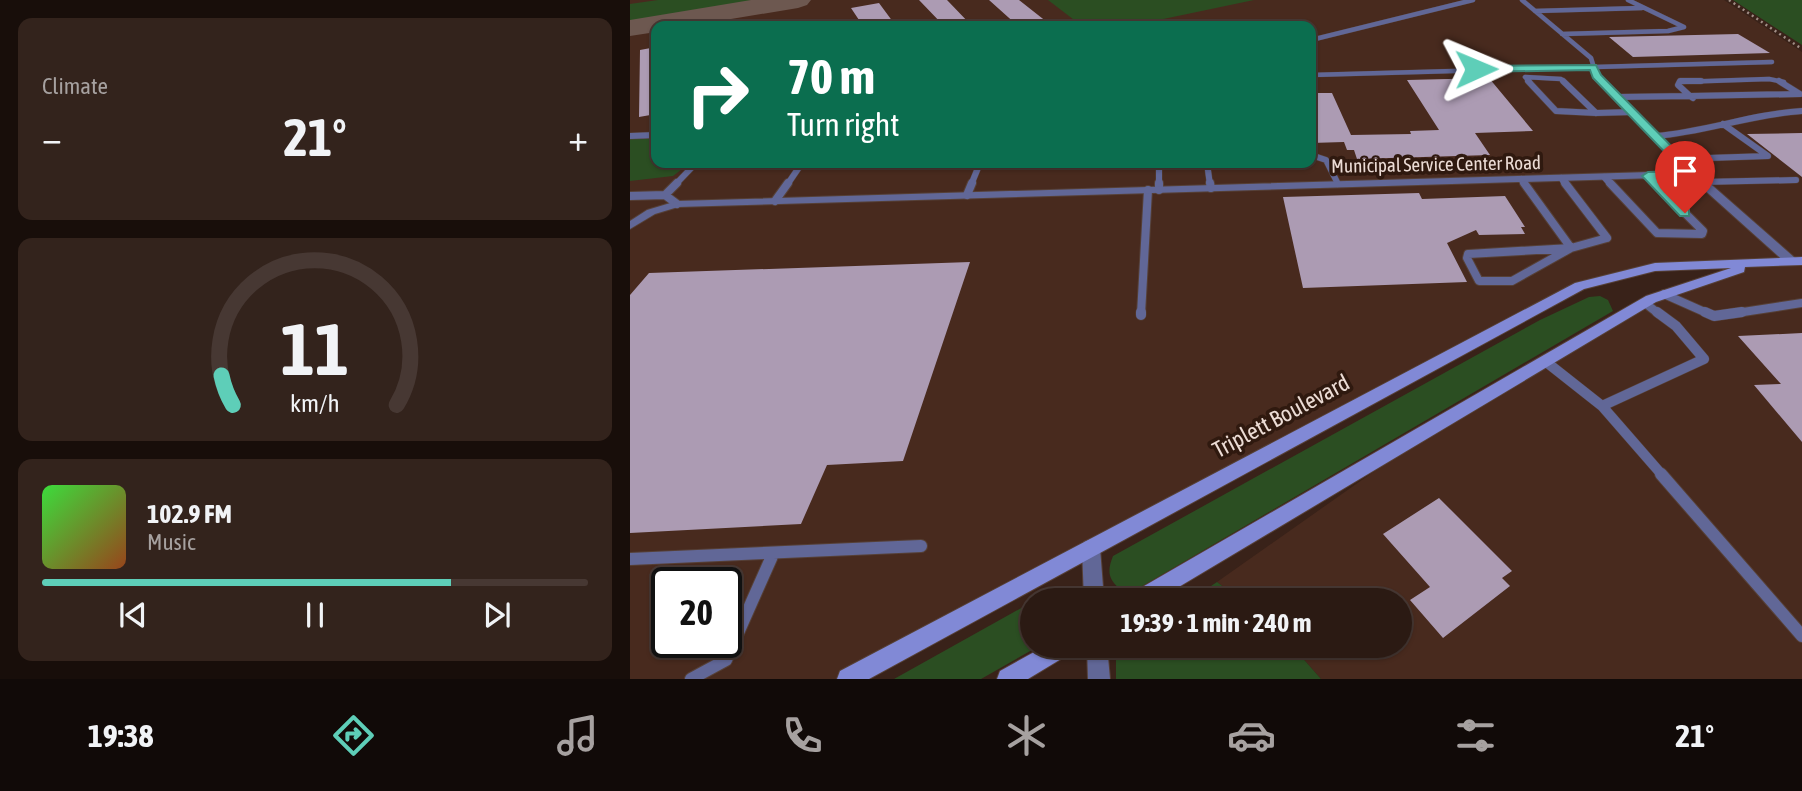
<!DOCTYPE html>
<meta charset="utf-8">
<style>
:root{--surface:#2b1a13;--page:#33231c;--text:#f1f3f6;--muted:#a6a1a0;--line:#473833;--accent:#5eceb8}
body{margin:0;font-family:"Asap Condensed",sans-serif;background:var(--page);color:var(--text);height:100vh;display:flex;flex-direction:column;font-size:26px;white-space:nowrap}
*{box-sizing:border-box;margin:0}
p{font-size:23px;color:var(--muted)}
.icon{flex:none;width:38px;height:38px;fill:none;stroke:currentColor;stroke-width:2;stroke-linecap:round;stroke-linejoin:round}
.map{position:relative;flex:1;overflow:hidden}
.panel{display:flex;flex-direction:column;gap:18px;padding:18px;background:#180e0a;width:630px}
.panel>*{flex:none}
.hud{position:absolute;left:21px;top:21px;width:665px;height:147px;border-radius:14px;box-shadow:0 2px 5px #0004,0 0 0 2px var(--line);background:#0b6e4f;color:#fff;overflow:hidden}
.speed{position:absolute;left:21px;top:567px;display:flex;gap:14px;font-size:35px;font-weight:700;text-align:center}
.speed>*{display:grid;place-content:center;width:91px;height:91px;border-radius:50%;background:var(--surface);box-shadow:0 2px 5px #0004,0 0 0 2px var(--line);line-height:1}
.speed .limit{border:4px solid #111;border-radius:10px;background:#fff;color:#111}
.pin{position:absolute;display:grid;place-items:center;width:60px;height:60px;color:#fff;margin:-72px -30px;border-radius:50% 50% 50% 0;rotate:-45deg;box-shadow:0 0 7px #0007}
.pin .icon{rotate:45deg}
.me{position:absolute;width:77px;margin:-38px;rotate:89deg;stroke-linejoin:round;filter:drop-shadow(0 0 5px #0008)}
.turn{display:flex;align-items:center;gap:24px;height:147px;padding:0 21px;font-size:32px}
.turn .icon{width:91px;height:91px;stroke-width:2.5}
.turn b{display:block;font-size:49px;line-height:60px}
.big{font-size:52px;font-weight:700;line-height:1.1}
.panel .widget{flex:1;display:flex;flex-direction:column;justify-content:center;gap:10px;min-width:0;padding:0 24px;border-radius:14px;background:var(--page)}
.panel .dial{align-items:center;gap:0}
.dial svg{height:182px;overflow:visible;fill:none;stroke:var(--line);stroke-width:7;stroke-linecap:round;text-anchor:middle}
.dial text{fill:var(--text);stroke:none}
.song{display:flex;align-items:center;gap:21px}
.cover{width:84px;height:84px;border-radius:10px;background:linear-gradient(135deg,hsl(120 70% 55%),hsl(20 70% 35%))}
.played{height:7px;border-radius:4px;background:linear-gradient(90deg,var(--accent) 75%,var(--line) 75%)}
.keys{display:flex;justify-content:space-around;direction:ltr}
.heat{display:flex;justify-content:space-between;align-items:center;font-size:38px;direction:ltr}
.trip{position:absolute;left:390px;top:588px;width:392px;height:70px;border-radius:35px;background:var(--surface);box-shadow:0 2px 5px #0004,0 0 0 2px var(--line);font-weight:700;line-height:70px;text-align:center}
.tab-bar{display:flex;height:112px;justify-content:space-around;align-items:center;background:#110a08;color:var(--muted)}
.tab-bar .icon{width:49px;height:49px}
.tab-bar .current{color:var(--accent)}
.tab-bar b{font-size:32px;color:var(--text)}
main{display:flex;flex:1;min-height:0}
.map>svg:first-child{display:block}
.built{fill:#482a1e;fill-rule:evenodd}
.green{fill:#2b4e22}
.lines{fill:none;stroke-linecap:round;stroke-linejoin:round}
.taxiway{fill:#6d5850;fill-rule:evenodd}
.building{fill:#ac9bb3}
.service-far4-casing{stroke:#564037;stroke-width:5}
.service-far3-casing{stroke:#564037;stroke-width:7}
.service-far2-casing{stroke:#564037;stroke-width:10}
.service-far1-casing{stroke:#564037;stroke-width:11}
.service-casing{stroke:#564037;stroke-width:14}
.minor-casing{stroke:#564037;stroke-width:2}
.secondary-casing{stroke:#564037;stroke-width:2}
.service-far4{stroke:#616797;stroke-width:4.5}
.service-far3{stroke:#616797;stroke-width:6}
.service-far2{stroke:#616797;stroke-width:8}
.service-far1{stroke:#616797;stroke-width:10}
.service{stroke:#616797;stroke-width:12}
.minor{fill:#616797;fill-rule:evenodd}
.secondary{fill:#8189d6;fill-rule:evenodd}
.rail{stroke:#a18e86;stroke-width:2.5;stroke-dasharray:2 3.5;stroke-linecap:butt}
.route{fill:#5eceb8;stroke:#3d8678;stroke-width:2}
.labels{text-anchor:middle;stroke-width:7;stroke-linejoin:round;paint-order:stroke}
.far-street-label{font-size:19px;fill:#ecdcd5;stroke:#2f190f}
.street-label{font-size:23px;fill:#ecdcd5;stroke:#2f190f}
</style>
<main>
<section class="panel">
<div class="widget"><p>Climate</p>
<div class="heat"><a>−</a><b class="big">21°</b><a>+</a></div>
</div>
<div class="widget dial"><svg viewBox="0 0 100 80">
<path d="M14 69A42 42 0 1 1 86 69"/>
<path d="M14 69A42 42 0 0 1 9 56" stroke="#5eceb8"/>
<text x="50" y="56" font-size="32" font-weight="700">11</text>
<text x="50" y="72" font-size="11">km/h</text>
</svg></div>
<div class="widget">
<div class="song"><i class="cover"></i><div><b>102.9 FM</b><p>Music</p></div></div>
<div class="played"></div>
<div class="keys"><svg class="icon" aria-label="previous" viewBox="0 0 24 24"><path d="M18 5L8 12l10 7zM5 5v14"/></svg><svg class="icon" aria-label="pause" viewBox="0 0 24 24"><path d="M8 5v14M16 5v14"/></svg><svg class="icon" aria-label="next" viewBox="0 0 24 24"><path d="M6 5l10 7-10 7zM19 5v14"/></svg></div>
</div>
</section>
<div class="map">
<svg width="1172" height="679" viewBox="0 0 1172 679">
<rect width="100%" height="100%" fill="#392219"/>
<path class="built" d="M0 0H1094L1172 52V679H691L662 646H770V600H611L587 582 820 418 1042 291 1124 265 1025 267 950 286 218 679H0ZM26 26H681V163H26ZM37 583H96V642H37Z"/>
<path class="green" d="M28 0H160L0 26V4Z
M418 0H624L500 26H452Z
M1103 0H1172V45Z
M26 137V163H60L43 176 0 181V138Z
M970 296 978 300 983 311 509 588 490 589C478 579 477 571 483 556L910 320 959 297Z
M587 582 611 600H560Z
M402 602V646H409L351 679H264Z
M495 646H662L691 679H486V656Z"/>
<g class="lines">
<path class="taxiway" d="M121 0H181L177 5 168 8 59 26H26V32L0 36V20Z"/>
</g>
<path class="building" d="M289 0H317L342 26H314Z
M359 0H389L422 26H388Z
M249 3 266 26H233L221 8Z
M1108 34 1140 53 1003 57 979 37Z
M26 47V114L9 117 10 50Z
M859 78 903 131 845 133 860 155 727 159 724 150H717L714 142 681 143V93H702L721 135 781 134 780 131 809 130 777 80Z
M1172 133V177L1117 134Z
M789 193 792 199 875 196 895 227H891L895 234 849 235 846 230 817 243 837 282 673 288 653 197Z
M340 262 273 461 197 465 171 524 0 533V295L19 273Z
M1172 333V442L1124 385 1151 384 1108 336Z
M809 498 882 571 872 578 880 586 813 638 780 600 800 587 753 534Z"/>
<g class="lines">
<g class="service-far4-casing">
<path id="service-far4" d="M892 0 961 58 965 71
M905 11 1012 8
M932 34 1038 31 1054 27 998 0
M681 40 843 0
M681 75 1142 62
M900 82 895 77 931 79 934 82
M1049 82 1139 79 1154 82"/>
</g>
<g class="service-far3-casing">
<path id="service-far3" d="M898 81 926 111 966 113
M933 81 966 113
M1060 96 1063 98
M1060 96 1048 85 1050 81H1071
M1060 96 1170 94 1149 81
M988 97 1060 96
M966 113 1003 112
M0 136 26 135
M1026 136C1076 132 1122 114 1172 111
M681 155 696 160 708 184
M1048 159 1138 156 1093 124
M529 163V185
M577 163 580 185
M1018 176 1027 185
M974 177 981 185
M931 178 936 185
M891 179 895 185
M1072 182 1166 180
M45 185 66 163
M157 185 172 163
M341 185 350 163"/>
</g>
<g class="service-far2-casing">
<path id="service-far2" d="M529 183V190
M580 183 581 188
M894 183 941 248
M935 183 977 238 941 248
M980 183 1027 233 1072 234 1073 231 1025 183
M35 195 47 183
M337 195 342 183
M0 196 35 195 47 204
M145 201 158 183
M941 248 882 281H849L837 258 838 254Z
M1034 294 1079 314
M1015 303 1029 314
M511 314 518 190
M1100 314 1172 303"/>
</g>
<g class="service-far1-casing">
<path id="service-far1" d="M1075 312 1084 316 1112 312
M511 315V312
M915 361 972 406 1074 359 1046 326 1027 312
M972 406 1033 476"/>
</g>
<g class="service-casing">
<path id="service" d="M1031 474 1172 636
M0 559 291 546
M61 679 96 660 143 554"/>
</g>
<g class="minor-casing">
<path id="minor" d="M963 74H969L1067 172 1165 258 1167 261 1165 264H1157L1060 177 48 207 25 214 0 229V221L17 210 47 201 1054 171 963 78Z
M461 539 468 542 470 548 474 600H454L452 548 454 542Z
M457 646H477L480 679H458Z"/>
</g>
<g class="secondary-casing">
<path id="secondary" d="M1172 257V265L1115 267 1114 272 1026 302 527 600H499L502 593 1016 296 1101 268 1025 271 954 289 239 679H207L210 671 945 283 1025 263Z
M415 646H444L441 653 398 679H367L370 671Z"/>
</g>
<use href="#service-far4" class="service-far4"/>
<use href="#service-far3" class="service-far3"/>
<use href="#service-far2" class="service-far2"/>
<use href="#service-far1" class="service-far1"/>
<use href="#service" class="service"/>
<use href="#minor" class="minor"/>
<use href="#secondary" class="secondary"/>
<path class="rail" d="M1099 0 1172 49"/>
</g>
<path class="route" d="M966 65 971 75 1069 174 1063 178 1028 179 1059 210V216H1050L1012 176 1018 172 1053 171 963 78 960 70 846 72 841 69 846 66Z"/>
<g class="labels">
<g class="far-street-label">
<text transform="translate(806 164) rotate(-1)" y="7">Municipal Service Center Road</text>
</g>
<g class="street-label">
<text transform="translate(651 416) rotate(-28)" y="8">Triplett Boulevard</text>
</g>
</g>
</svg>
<div class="speed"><div class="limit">20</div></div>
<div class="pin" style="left:1055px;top:213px;background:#d93025"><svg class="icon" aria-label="arrive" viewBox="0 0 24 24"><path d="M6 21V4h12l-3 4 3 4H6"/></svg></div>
<svg class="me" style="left:846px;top:69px" viewBox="-20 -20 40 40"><path d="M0-17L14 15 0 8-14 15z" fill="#5eceb8" stroke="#fff" stroke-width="4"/></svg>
<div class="trip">19:39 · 1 min · 240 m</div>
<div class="hud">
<div class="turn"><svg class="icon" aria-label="right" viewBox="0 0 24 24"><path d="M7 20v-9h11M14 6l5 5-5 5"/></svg><div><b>70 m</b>Turn right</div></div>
</div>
</div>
</main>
<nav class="tab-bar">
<b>19:38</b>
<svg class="icon current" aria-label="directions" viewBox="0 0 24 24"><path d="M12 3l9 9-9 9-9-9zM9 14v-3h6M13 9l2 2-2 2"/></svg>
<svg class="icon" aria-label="music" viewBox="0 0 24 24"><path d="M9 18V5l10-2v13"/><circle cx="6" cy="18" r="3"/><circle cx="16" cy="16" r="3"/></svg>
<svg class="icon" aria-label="phone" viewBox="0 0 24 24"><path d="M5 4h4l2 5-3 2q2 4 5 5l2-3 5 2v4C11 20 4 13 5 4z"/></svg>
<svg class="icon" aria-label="climate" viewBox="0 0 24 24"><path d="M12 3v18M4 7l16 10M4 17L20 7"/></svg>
<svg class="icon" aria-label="car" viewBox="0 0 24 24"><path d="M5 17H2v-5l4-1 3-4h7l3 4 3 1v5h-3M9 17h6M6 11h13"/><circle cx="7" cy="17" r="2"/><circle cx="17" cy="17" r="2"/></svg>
<svg class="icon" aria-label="filters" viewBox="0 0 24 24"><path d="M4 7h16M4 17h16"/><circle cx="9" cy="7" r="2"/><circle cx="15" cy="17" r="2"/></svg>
<b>21°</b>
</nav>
